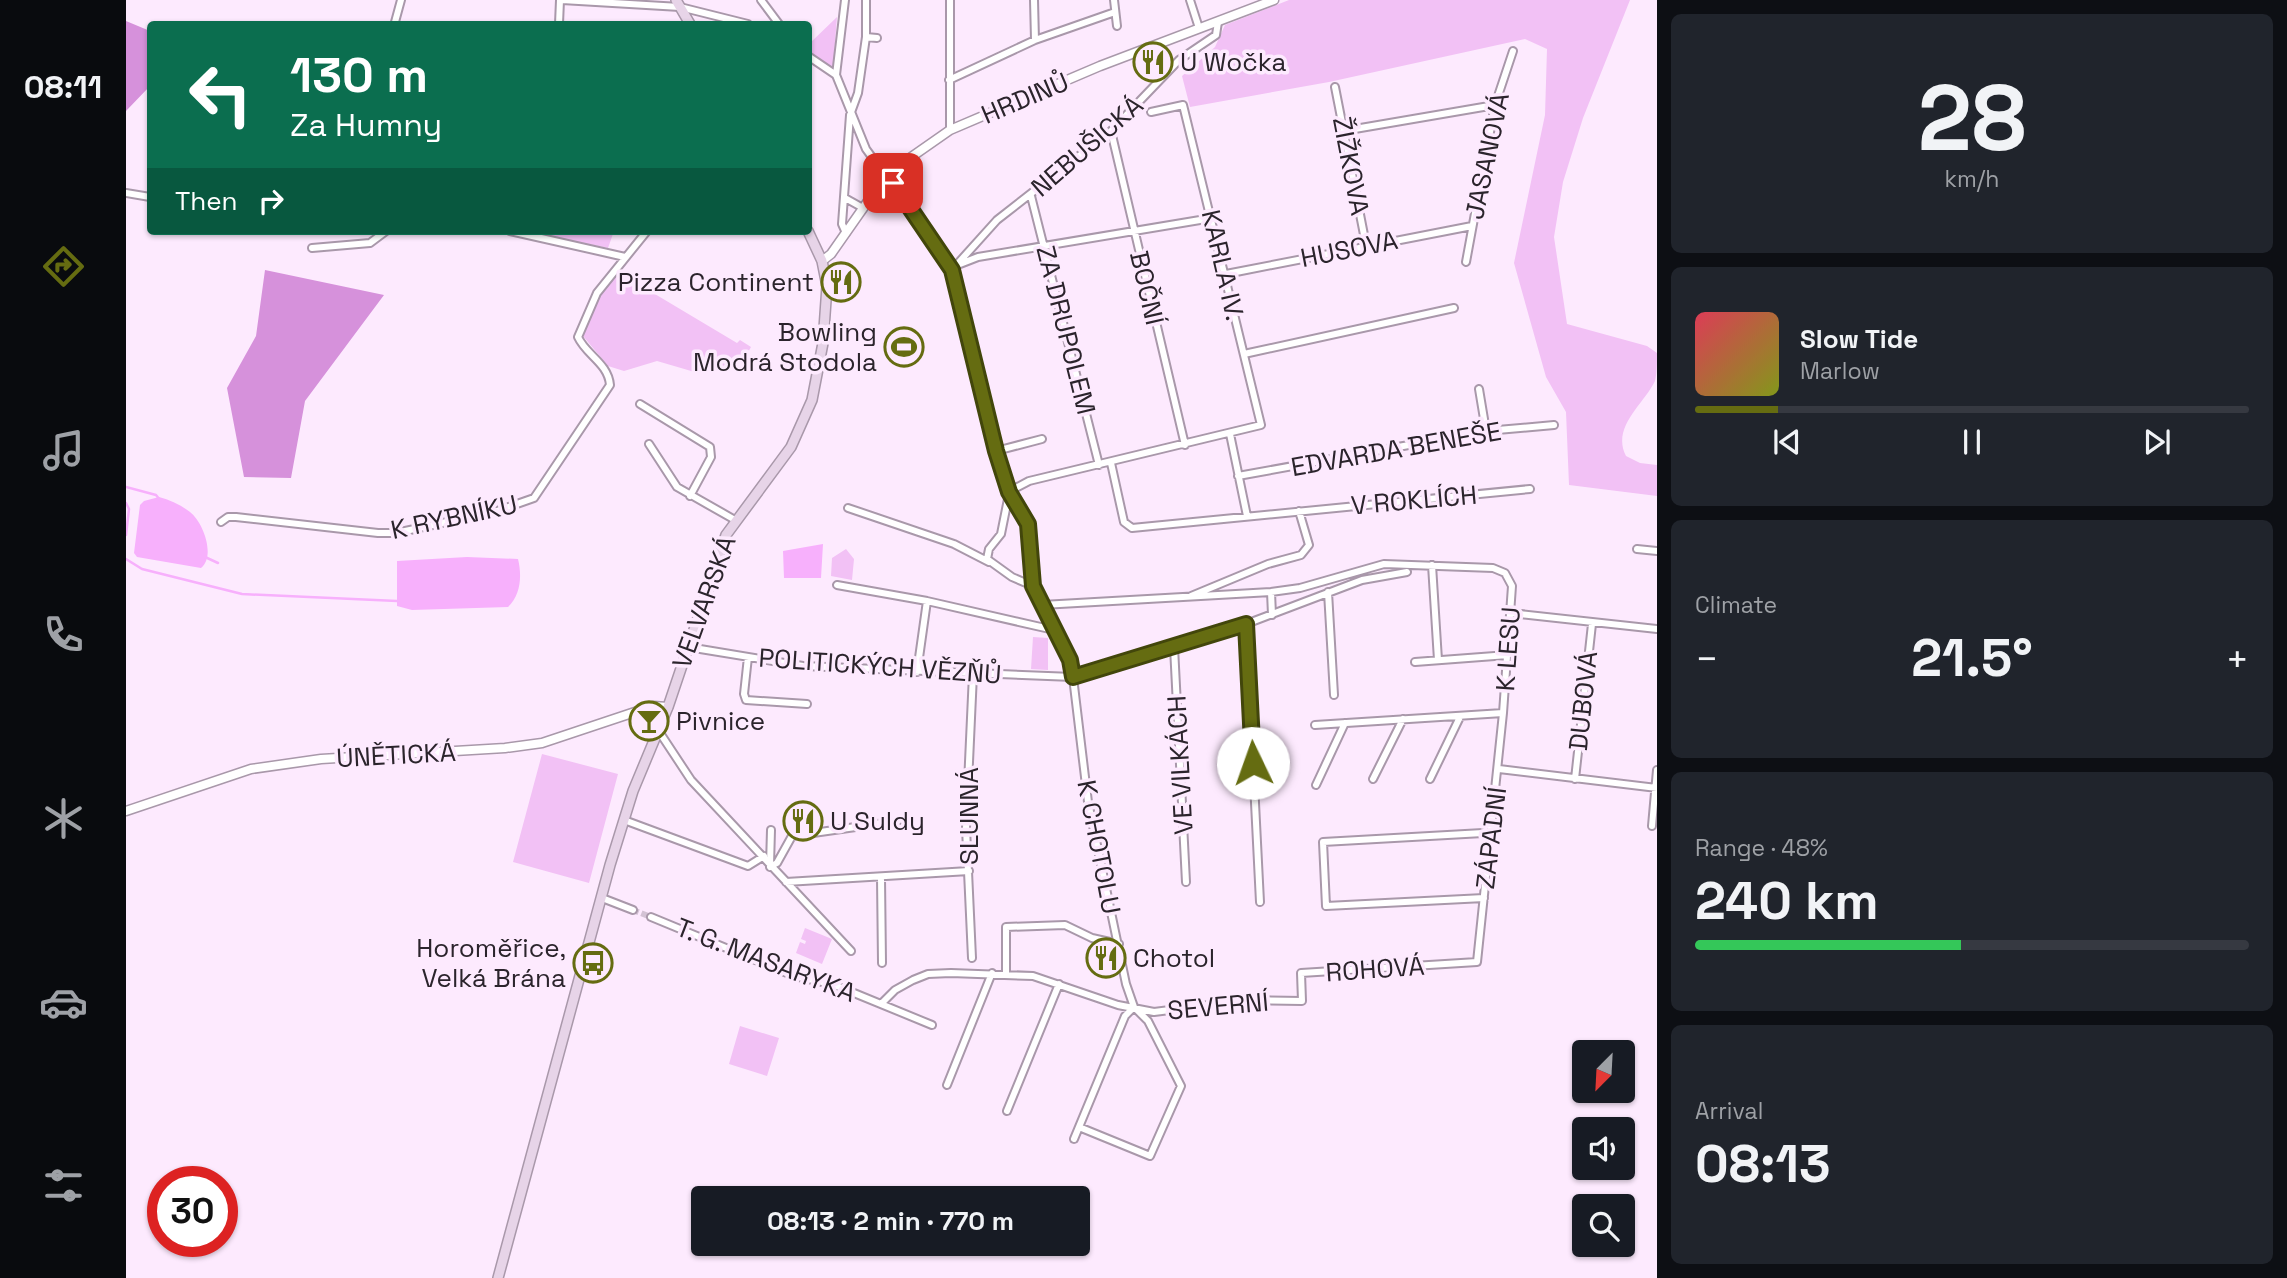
<!DOCTYPE html>
<meta charset="utf-8">
<style>
:root{--surface:#171b24;--page:#20242c;--text:#f1f3f6;--muted:#9ea1a6;--line:#363941;--accent:#656c11}
body{margin:0;font-family:"Space Grotesk",sans-serif;background:var(--page);color:var(--text);height:100vh;display:flex;flex-direction:column;font-size:26px;white-space:nowrap}
*{box-sizing:border-box;margin:0}
p{font-size:23px;color:var(--muted)}
.icon{flex:none;width:38px;height:38px;fill:none;stroke:currentColor;stroke-width:2;stroke-linecap:round;stroke-linejoin:round}
.map{position:relative;flex:1;overflow:hidden}
.panel{display:flex;flex-direction:column;gap:14px;padding:14px;background:#0d0f14;width:630px}
.panel>*{flex:none}
.banner{position:absolute;left:21px;top:21px;width:665px;height:214px;border-radius:7px;box-shadow:0 2px 5px #0004;background:#0b6e4f;color:#fff;overflow:hidden}
.needle{width:46px;rotate:204deg}
.fabs{position:absolute;left:1446px;top:1040px;display:grid;gap:14px}
.fabs a{display:grid;place-items:center;width:63px;height:63px;border-radius:7px;background:var(--surface);box-shadow:0 2px 5px #0004;font-size:35px}
.speed{position:absolute;left:21px;top:1166px;display:flex;gap:14px;font-size:35px;font-weight:700;text-align:center}
.speed>*{display:grid;place-content:center;width:91px;height:91px;border-radius:50%;background:var(--surface);box-shadow:0 2px 5px #0004;line-height:1}
.speed .limit{border:10px solid #d22;background:#fff;color:#111}
.pin{position:absolute;display:grid;place-items:center;width:60px;height:60px;color:#fff;margin:-30px;border-radius:14px;box-shadow:0 4px 10px #0006}
.me{position:absolute;width:77px;margin:-38px;rotate:357deg;stroke-linejoin:round;filter:drop-shadow(0 0 5px #0008)}
.turn{display:flex;align-items:center;gap:24px;height:147px;padding:0 28px;font-size:32px}
.turn .icon{width:91px;height:91px;stroke-width:2.5}
.turn b{display:block;font-size:49px;line-height:60px}
.then{display:flex;align-items:center;height:66px;padding:0 28px;background:#0003;gap:14px;font-size:26px}
.big{font-size:52px;font-weight:600;line-height:1.1}
.panel .tile{flex:1;display:flex;flex-direction:column;justify-content:center;gap:10px;min-width:0;padding:0 24px;border-radius:10px;background:var(--page)}
.panel .dial{align-items:center;gap:0}
.dial b{font-size:91px;line-height:1}
.song{display:flex;align-items:center;gap:21px}
.cover{width:84px;height:84px;border-radius:10px;background:linear-gradient(135deg,hsl(350 70% 55%),hsl(70 70% 35%))}
.played{height:7px;border-radius:4px;background:linear-gradient(90deg,var(--accent) 15%,var(--line) 15%)}
.keys{display:flex;justify-content:space-around;direction:ltr}
.heat{display:flex;justify-content:space-between;align-items:center;font-size:38px;direction:ltr}
.charge{height:10px;border-radius:5px;background:linear-gradient(90deg,#34c759 48%,var(--line) 0)}
.trip{position:absolute;left:565px;top:1186px;width:399px;height:70px;border-radius:7px;background:var(--surface);box-shadow:0 2px 5px #0004;font-weight:600;line-height:70px;text-align:center}
main{display:flex;flex:1;min-height:0}
.dock{display:flex;flex-direction:column;width:126px;justify-content:space-around;align-items:center;background:#090b0e;color:var(--muted)}
.dock .icon{width:49px;height:49px}
.dock .current{color:var(--accent)}
.dock b{font-size:32px;color:var(--text)}
.map>svg:first-child{display:block}
.green{fill:#f2c1f5}
.forest{fill:#d691db}
.water{fill:#f7b0fc}
.lines{fill:none;stroke-linecap:round;stroke-linejoin:round}
.stream{stroke:#f7b0fc;stroke-width:2.5}
.minor-tunnel{stroke:#d3c2d4;stroke-width:6;stroke-dasharray:6 3;stroke-linecap:butt}
.minor-casing{stroke:#a998aa;stroke-width:10}
.tertiary-casing{stroke:#a998aa;stroke-width:11}
.secondary-casing{stroke:#a998aa;stroke-width:12}
.minor{stroke:#fff;stroke-width:6}
.tertiary{stroke:#fff;stroke-width:8}
.secondary{stroke:#e7d4e8;stroke-width:9}
.route-casing{stroke:#42460b;stroke-width:18}
.route{stroke:#656c11;stroke-width:12}
.labels{text-anchor:middle;stroke-width:7;stroke-linejoin:round;paint-order:stroke}
.poi-label{font-size:26px;fill:#2b242c;stroke:#fdeafe;text-anchor:start}
.street-label{font-size:26px;fill:#2b242c;stroke:#fdeafe}
</style>
<main>
<nav class="dock">
<b>08:11</b>
<svg class="icon current" aria-label="directions" viewBox="0 0 24 24"><path d="M12 3l9 9-9 9-9-9zM9 14v-3h6M13 9l2 2-2 2"/></svg>
<svg class="icon" aria-label="music" viewBox="0 0 24 24"><path d="M9 18V5l10-2v13"/><circle cx="6" cy="18" r="3"/><circle cx="16" cy="16" r="3"/></svg>
<svg class="icon" aria-label="phone" viewBox="0 0 24 24"><path d="M5 4h4l2 5-3 2q2 4 5 5l2-3 5 2v4C11 20 4 13 5 4z"/></svg>
<svg class="icon" aria-label="climate" viewBox="0 0 24 24"><path d="M12 3v18M4 7l16 10M4 17L20 7"/></svg>
<svg class="icon" aria-label="car" viewBox="0 0 24 24"><path d="M5 17H2v-5l4-1 3-4h7l3 4 3 1v5h-3M9 17h6M6 11h13"/><circle cx="7" cy="17" r="2"/><circle cx="17" cy="17" r="2"/></svg>
<svg class="icon" aria-label="filters" viewBox="0 0 24 24"><path d="M4 7h16M4 17h16"/><circle cx="9" cy="7" r="2"/><circle cx="15" cy="17" r="2"/></svg>
</nav>
<div class="map">
<svg width="1531" height="1278" viewBox="0 0 1531 1278">
<rect width="100%" height="100%" fill="#fdeafe"/>
<path class="green" d="M1163 0H1504L1457 118 1437 182 1428 237 1441 324 1521 346 1531 353C1531 362 1531 373 1529 381 1518 404 1485 427 1500 456L1514 463 1531 465V496L1443 485 1440 412 1420 377 1388 263 1419 115 1421 49 1399 39 1203 82 1064 107 1056 76 1089 47 1099 25Z
M711 17 707 69 683 51V44Z
M397 231H488L482 248Z
M492 272 611 343 614 340 625 347 620 356 608 363 572 373 531 361 498 371 482 366 457 336 474 294Z
M720 549 728 559 726 580 705 576 706 558Z
M907 637 922 638V670L905 669Z
M416 754 492 774 463 883 387 862Z
M679 928 706 939 696 964 670 953 674 942 679 944 680 941 675 939Z
M614 1026 653 1038 641 1076 603 1064Z"/>
<path class="forest" d="M0 21 24 31V86L0 111Z
M139 270 258 295 179 401 165 478 118 477 101 388 130 336Z"/>
<path class="water" d="M33 497C44 500 55 505 64 512 77 522 90 556 75 568L11 557 8 553 14 505 18 501Z
M697 544 695 578H658L657 551Z
M341 557 392 559C396 575 395 595 382 607L286 610 271 606V561Z"/>
<g class="lines">
<path class="stream" d="M0 487 30 495 34 500
M0 503 3 509 0 535
M79 557 92 563
M0 559 16 569 116 594 271 601"/>
<path class="minor-tunnel" d="M507 910 525 917"/>
<g class="minor-casing">
<path id="minor" d="M436 0 554 7 622 24
M635 0 653 24
M824 0V130
M908 0 909 40
M988 0 991 26
M1064 0 1073 28
M269 22 275 0
M433 24 434 0
M740 37 751 38
M682 56 710 75 740 149 808 242 826 270 834 292 870 451 882 492 902 524 907 586 946 669 962 802 1000 984 1008 1007 1022 1021 1055 1086 1024 1156 953 1127
M710 75 719 0
M823 80 909 40 989 12
M1209 87 1240 245
M985 131 1059 445
M1217 131 1369 105
M0 193 24 197
M905 196 973 465
M719 198 737 208
M384 231 499 257
M720 233 716 224 724 115 732 93 740 37V0
M186 248 244 243 260 231
M1340 262 1369 105 1387 51
M834 264 852 257 1086 218
M826 270 871 220 985 131 1053 60 1090 35 1092 22
M1100 274 1346 226
M1118 354 1328 308
M1353 389 1360 431
M514 404 584 447 585 457 564 496
M1104 434 1121 516
M523 444 551 487 609 520
M870 451 916 439
M985 463 998 522 1006 528 1404 489
M1112 476 1360 431 1428 425
M882 492 903 481 1135 425 1057 105 1025 112
M883 494 875 534 863 549 861 559 886 577 907 586
M722 508 828 544 863 562
M95 522 102 517H110L252 533H270L371 511 408 498 484 385C482 363 460 355 452 337L471 293 521 231
M1511 549 1531 551
M1306 565 1312 660
M711 585 801 601 928 630
M1145 592 1146 615
M1202 592 1208 695
M1065 596 1142 564 1175 555 1183 545 1173 511
M916 605 1145 592 1174 588 1258 564 1367 568 1379 573 1386 586 1377 713 1189 725
M1385 613 1531 629
M1120 624 1134 902
M562 647 677 666 947 677 1120 624 1236 580 1281 572
M1048 647 1060 882
M622 657 618 694 620 700 681 704
M1289 662 1382 655
M791 672 801 601
M532 730 565 780 725 951
M1373 769 1531 788
M1247 779 1277 719
M1304 779 1334 717
M1449 779 1466 624
M1190 785 1219 723
M498 820 622 866 638 856
M1526 826 1531 770
M1357 833 1197 842 1200 906 1358 898
M644 865 645 830
M644 867 651 863 666 836 772 821
M755 878 756 963
M660 882 843 871
M476 898 507 910
M525 917 668 976 706 984 806 1025
M846 958 840 828 847 674
M880 974V927L939 925 966 938 993 944
M755 1004 769 990 787 980 802 974 825 973 907 976 992 1005 1028 1012 1123 1000 1176 1001 1175 973 1351 962 1377 713
M821 1085 866 973
M881 1111 933 984
M948 1139 999 1016 1008 1007"/>
</g>
<g class="tertiary-casing">
<path id="tertiary" d="M696 261 705 254 761 174 824 130 974 66 1148 0
M0 811 125 769 195 759 379 748 416 743 527 706 542 707"/>
</g>
<g class="secondary-casing">
<path id="secondary" d="M550 0 564 24
M372 1278 484 865 507 791 542 707 600 535 665 447 686 400 697 343 701 286 696 261 682 231"/>
</g>
<use href="#minor" class="minor"/>
<use href="#tertiary" class="tertiary"/>
<use href="#secondary" class="secondary"/>
</g>
<g class="lines">
<g class="route-casing">
<path id="route" d="M767 183 826 270 870 451 883 492 902 524 907 586 944 660 947 677 1120 624 1127 763"/>
</g>
<use href="#route" class="route"/>
</g>
<defs>
<g id="restaurant-ring" transform="scale(2.0125)"><circle r="9.5" fill="#fdeafe" stroke="#656c11" stroke-width="1.5"/><path d="M-5-6h1v4h1v-4h1v4h1v-4h1v5L-1.5 .5V6h-2V.5L-5-1ZM5-6V6H3V1.5H1.5Q1.5-4 5-6Z" fill="#656c11"/></g>
<g id="stadium-ring" transform="scale(2.0125)"><circle r="9.5" fill="#fdeafe" stroke="#656c11" stroke-width="1.5"/><path d="M0-5a6.5 5 0 1 0 0 10a6.5 5 0 1 0 0-10ZM-3.5-1.8h7v3.6h-7Z" fill="#656c11"/></g>
<g id="bar-ring" transform="scale(2.0125)"><circle r="9.5" fill="#fdeafe" stroke="#656c11" stroke-width="1.5"/><path d="M-6-5H6L.8 .8V4.5H3.5V6h-7V4.5H-.8V.8Z" fill="#656c11"/></g>
<g id="bus-ring" transform="scale(2.0125)"><circle r="9.5" fill="#fdeafe" stroke="#656c11" stroke-width="1.5"/><path d="M-5-6H5V4H4V6H2V4H-2V6H-4V4H-5ZM-3.5-4V0h7V-4ZM-3.5 1.2v1.5H-2V1.2ZM2 1.2v1.5H3.5V1.2Z" fill="#656c11"/></g>
</defs>
<g fill-rule="evenodd">
<use href="#restaurant-ring" x="1027" y="62"/>
<use href="#restaurant-ring" x="715" y="282"/>
<use href="#stadium-ring" x="778" y="347"/>
<use href="#bar-ring" x="523" y="721"/>
<use href="#restaurant-ring" x="677" y="821"/>
<use href="#restaurant-ring" x="980" y="958"/>
<use href="#bus-ring" x="467" y="963"/>
</g>
<g class="labels">
<g class="poi-label">
<text x="1054" y="71">U Wočka</text>
<text x="688" y="291" text-anchor="end">Pizza Continent</text>
<text x="751" y="341" text-anchor="end">Bowling<tspan x="751" dy="30">Modrá Stodola</tspan></text>
<text x="550" y="730">Pivnice</text>
<text x="704" y="830">U Suldy</text>
<text x="440" y="957" text-anchor="end">Horoměřice,<tspan x="440" dy="30">Velká Brána</tspan></text>
<text x="1007" y="967">Chotol</text>
</g>
<g class="street-label">
<text transform="translate(899 98) rotate(-23)" y="9">HRDINŮ</text>
<text transform="translate(961 146) rotate(-41)" y="9">NEBUŠICKÁ</text>
<text transform="translate(1361 156) rotate(-78)" y="9">JASANOVÁ</text>
<text transform="translate(1225 166) rotate(79)" y="9">ŽIŽKOVA</text>
<text transform="translate(1223 249) rotate(-11)" y="9">HUSOVA</text>
<text transform="translate(1097 265) rotate(77)" y="9">KARLA IV.</text>
<text transform="translate(1021 288) rotate(77)" y="9">BOČNÍ</text>
<text transform="translate(940 330) rotate(76)" y="9">ZA DRUPOLEM</text>
<text transform="translate(1270 449) rotate(-10)" y="9">EDVARDA BENEŠE</text>
<text transform="translate(1288 500) rotate(-5)" y="9">V ROKLÍCH</text>
<text transform="translate(328 517) rotate(-12)" y="9">K RYBNÍKU</text>
<text transform="translate(578 602) rotate(-70)" y="9">VELVARSKÁ</text>
<text transform="translate(1382 649) rotate(-86)" y="9">K LESU</text>
<text transform="translate(754 666) rotate(4)" y="9">POLITICKÝCH VĚZŇŮ</text>
<text transform="translate(1457 701) rotate(-84)" y="9">DUBOVÁ</text>
<text transform="translate(270 755) rotate(-3)" y="9">ÚNĚTICKÁ</text>
<text transform="translate(1054 765) rotate(-93)" y="9">VE VILKÁCH</text>
<text transform="translate(843 816) rotate(-90)" y="9">SLUNNÁ</text>
<text transform="translate(1365 838) rotate(-83)" y="9">ZÁPADNÍ</text>
<text transform="translate(973 847) rotate(79)" y="9">K CHOTOLU</text>
<text transform="translate(640 960) rotate(21)" y="9">T. G. MASARYKA</text>
<text transform="translate(1249 969) rotate(-4)" y="9">ROHOVÁ</text>
<text transform="translate(1092 1006) rotate(-5)" y="9">SEVERNÍ</text>
</g>
</g>
</svg>
<div class="fabs">
<a><svg class="needle" viewBox="-14 -14 28 28"><path d="M0-13l5 13h-10z" fill="#e53935"/><path d="M0 13l5-13h-10z" fill="#9ea1a6"/></svg></a>
<a><svg class="icon" aria-label="sound" viewBox="0 0 24 24"><path d="M4 9h4l5-4v14l-5-4H4zM17 9q2 3 0 6"/></svg></a>
<a><svg class="icon" aria-label="search" viewBox="0 0 24 24"><circle cx="10" cy="10" r="6"/><path d="M15 15l6 6"/></svg></a>
</div>
<div class="speed"><div class="limit">30</div></div>
<div class="pin" style="left:767px;top:183px;background:#d93025"><svg class="icon" aria-label="arrive" viewBox="0 0 24 24"><path d="M6 21V4h12l-3 4 3 4H6"/></svg></div>
<svg class="me" style="left:1127px;top:763px" viewBox="-20 -20 40 40"><circle r="19" fill="#fff"/><path d="M0-13L10 11 0 6-10 11z" fill="#656c11"/></svg>
<div class="trip">08:13 · 2 min · 770 m</div>
<div class="banner">
<div class="turn"><svg class="icon" aria-label="left" viewBox="0 0 24 24"><path d="M17 20v-9H6M10 6l-5 5 5 5"/></svg><div><b>130 m</b>Za Humny</div></div>
<div class="then">Then<svg class="icon" aria-label="right" viewBox="0 0 24 24"><path d="M7 20v-9h11M14 6l5 5-5 5"/></svg></div>
</div>
</div>
<section class="panel">
<div class="tile dial"><b>28</b><p>km/h</p></div>
<div class="tile">
<div class="song"><i class="cover"></i><div><b>Slow Tide</b><p>Marlow</p></div></div>
<div class="played"></div>
<div class="keys"><svg class="icon" aria-label="previous" viewBox="0 0 24 24"><path d="M18 5L8 12l10 7zM5 5v14"/></svg><svg class="icon" aria-label="pause" viewBox="0 0 24 24"><path d="M8 5v14M16 5v14"/></svg><svg class="icon" aria-label="next" viewBox="0 0 24 24"><path d="M6 5l10 7-10 7zM19 5v14"/></svg></div>
</div>
<div class="tile"><p>Climate</p>
<div class="heat"><a>−</a><b class="big">21.5°</b><a>+</a></div>
</div>
<div class="tile"><p>Range · 48%</p><b class="big">240 km</b><div class="charge"></div></div>
<div class="tile"><p>Arrival</p><b class="big">08:13</b></div>
</section>
</main>
